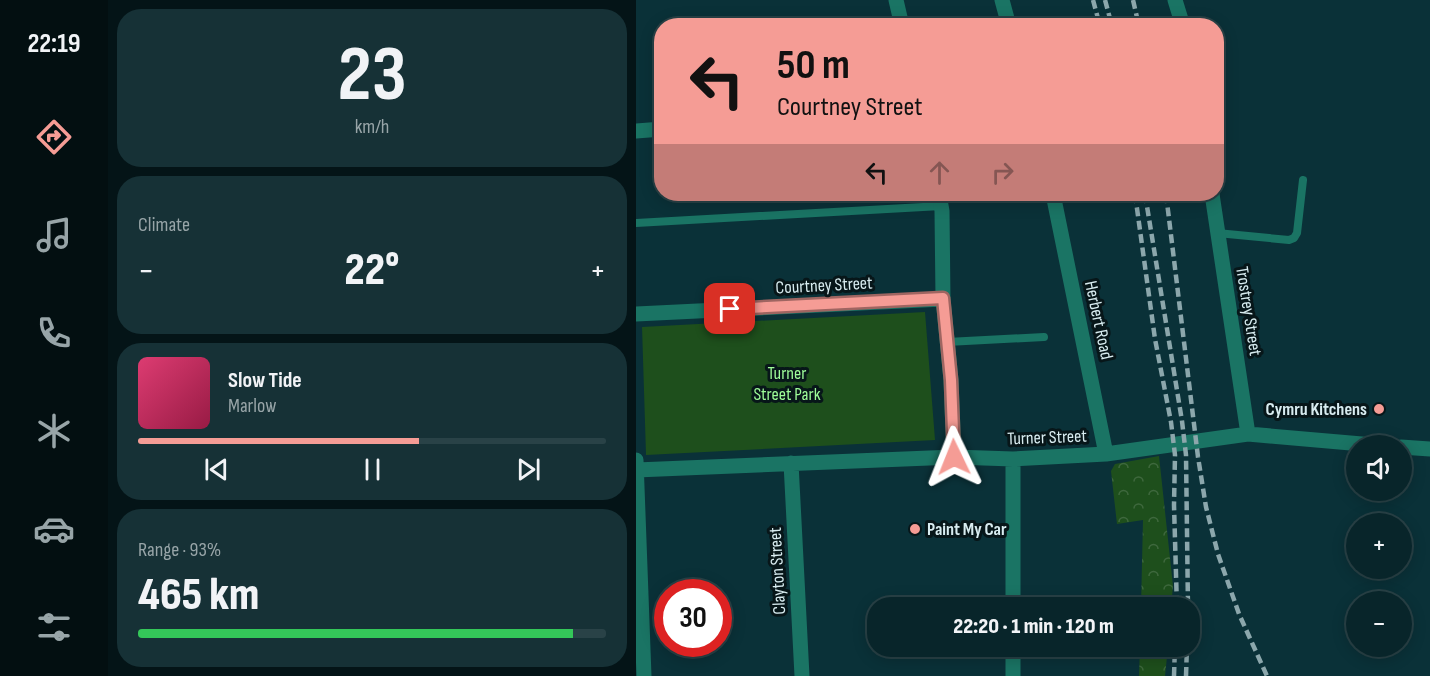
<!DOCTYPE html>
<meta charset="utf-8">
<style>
:root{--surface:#08252a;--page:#163136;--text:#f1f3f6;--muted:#98a5a8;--line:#294247;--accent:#f59c95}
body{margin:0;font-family:"Sofia Sans Condensed",sans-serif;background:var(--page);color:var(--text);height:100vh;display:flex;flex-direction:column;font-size:22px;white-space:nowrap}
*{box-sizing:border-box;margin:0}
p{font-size:20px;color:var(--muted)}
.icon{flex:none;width:33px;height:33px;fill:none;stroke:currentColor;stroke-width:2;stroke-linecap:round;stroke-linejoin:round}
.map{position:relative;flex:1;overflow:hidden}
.side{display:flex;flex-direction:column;gap:9px;padding:9px;background:#041417;width:528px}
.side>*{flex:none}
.banner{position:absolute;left:18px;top:18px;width:570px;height:183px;border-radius:24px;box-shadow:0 3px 15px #0003,0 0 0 2px var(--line);background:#f59c95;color:#111;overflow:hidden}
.tools{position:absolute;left:710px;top:435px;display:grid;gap:12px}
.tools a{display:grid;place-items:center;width:66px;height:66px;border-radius:50%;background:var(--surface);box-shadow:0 3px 15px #0003,0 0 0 2px var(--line);font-size:30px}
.speed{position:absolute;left:18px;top:579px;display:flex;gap:12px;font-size:30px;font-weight:700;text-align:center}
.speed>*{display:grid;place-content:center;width:78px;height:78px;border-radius:50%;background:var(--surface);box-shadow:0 3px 15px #0003,0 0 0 2px var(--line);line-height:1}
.speed .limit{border:9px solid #d22;background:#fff;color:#111}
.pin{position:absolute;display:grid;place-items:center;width:51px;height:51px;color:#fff;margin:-26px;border-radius:12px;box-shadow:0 3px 9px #0006}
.me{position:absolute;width:66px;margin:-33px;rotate:358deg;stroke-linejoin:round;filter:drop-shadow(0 0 4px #0008)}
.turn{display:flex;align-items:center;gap:21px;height:126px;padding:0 24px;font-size:27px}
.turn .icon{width:78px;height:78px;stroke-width:2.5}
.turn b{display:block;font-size:42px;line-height:51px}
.lanes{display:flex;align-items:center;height:57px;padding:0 24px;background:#0003;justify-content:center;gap:30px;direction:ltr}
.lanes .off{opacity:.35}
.big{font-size:45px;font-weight:800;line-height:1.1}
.side .card{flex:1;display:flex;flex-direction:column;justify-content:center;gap:9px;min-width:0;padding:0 21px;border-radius:24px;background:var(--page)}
.side .dial{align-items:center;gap:0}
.dial b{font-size:78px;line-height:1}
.song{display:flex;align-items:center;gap:18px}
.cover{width:72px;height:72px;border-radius:9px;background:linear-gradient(135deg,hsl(340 70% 55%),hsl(340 70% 35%))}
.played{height:6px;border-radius:3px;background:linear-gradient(90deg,var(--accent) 60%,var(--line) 60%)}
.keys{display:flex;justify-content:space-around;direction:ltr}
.heat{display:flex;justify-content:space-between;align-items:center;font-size:33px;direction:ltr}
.charge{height:9px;border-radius:4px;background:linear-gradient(90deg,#34c759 93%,var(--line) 0)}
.trip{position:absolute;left:231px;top:597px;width:333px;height:60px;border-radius:24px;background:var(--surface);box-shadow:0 3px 15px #0003,0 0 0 2px var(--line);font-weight:800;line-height:60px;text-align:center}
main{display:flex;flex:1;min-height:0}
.dock{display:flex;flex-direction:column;width:108px;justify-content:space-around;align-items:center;background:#030f11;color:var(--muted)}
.dock .icon{width:42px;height:42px}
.dock .current{color:var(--accent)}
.dock b{font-size:27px;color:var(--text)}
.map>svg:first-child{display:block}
.forest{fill:url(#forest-crowns)}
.park{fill:#1e4f1c}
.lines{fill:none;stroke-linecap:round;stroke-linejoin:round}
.service{stroke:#1a7464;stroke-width:8}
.minor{stroke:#1a7464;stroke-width:15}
.rail{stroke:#8ca7ac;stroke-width:4.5;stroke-dasharray:9 4.5;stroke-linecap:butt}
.route-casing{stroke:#9f6561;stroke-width:15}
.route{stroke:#f59c95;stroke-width:10}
.poi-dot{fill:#f59c95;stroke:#071619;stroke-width:2}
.labels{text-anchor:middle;stroke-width:6;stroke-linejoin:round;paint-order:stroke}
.street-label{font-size:18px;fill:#d8ecf0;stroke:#071619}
.park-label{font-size:18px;fill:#9efc98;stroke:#071619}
.poi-label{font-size:18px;font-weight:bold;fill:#d8ecf0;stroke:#071619;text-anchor:end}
</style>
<main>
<nav class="dock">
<b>22:19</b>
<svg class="icon current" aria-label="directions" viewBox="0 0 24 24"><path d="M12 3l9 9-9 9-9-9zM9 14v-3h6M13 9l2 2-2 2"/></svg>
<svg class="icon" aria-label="music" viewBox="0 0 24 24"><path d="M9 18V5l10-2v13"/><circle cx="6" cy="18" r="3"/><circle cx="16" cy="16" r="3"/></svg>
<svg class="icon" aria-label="phone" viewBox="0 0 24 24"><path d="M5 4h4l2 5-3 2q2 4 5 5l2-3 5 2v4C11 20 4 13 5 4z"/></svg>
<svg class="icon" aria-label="climate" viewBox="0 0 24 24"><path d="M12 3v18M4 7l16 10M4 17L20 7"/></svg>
<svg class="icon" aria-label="car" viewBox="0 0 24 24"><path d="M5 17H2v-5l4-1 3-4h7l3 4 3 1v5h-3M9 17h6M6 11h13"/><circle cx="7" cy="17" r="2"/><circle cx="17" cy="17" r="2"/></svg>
<svg class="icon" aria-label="filters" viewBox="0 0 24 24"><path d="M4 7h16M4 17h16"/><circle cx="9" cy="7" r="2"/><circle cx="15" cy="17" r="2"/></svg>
</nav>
<section class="side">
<div class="card dial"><b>23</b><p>km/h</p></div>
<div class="card"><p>Climate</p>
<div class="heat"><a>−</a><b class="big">22°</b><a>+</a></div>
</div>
<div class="card">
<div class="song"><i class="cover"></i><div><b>Slow Tide</b><p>Marlow</p></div></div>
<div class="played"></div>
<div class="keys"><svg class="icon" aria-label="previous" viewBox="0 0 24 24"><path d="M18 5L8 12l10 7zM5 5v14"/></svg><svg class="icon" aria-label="pause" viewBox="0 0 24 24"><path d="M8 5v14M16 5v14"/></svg><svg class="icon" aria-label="next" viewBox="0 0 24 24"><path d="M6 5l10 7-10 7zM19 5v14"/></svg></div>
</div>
<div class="card"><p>Range · 93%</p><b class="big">465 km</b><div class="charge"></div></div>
</section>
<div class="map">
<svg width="794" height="676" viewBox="0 0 794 676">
<defs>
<pattern id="forest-crowns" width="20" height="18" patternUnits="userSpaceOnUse" patternTransform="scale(1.5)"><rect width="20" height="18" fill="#1e4f1c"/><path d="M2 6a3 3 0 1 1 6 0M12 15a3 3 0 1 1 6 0" fill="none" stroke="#3e683d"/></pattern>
</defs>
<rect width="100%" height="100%" fill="#0a3138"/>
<path class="forest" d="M523 456 537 586 535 607H505L507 520 481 524 475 471 479 464Z
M504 647H532L529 676H503Z"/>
<path class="park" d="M289 312 299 440 10 455 6 327Z"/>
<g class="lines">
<path class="service" d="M0 223 305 206
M581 233 653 240 658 238 661 233 667 180
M311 342 408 337
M269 654 377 653"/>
<path class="minor" d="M260 0 266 26
M366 0 373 26
M539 0 547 26
M0 131 26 129
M303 194 306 211 307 299 315 380 318 457
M417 194 470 454
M576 194 612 434
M0 314 307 299
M765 447 794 449
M377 459V608
M0 460 8 676
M155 463 166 676
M0 470 318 457 377 459 470 454 612 434 749 446
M377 646V676"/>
<path class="rail" d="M457 0 464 26
M469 0 476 26
M497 0 503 26
M499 194 519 339 535 422 539 455 538 505 541 608
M509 194 546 421 550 455 552 608
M530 194 562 457 570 507 582 554 603 614 631 676
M538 676 539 646
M550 676 551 646"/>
</g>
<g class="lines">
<g class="route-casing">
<path id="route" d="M94 309 307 298 315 380 318 457"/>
</g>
<use href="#route" class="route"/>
</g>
<g class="poi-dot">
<circle cx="743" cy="409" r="6"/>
<circle cx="279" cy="529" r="6"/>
</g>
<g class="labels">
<g class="street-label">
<text transform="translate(188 285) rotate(-3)" y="6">Courtney Street</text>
<text transform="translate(613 311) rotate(81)" y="6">Trostrey Street</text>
<text transform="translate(463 320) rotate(78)" y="6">Herbert Road</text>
<text transform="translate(411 437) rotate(-2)" y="6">Turner Street</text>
<text transform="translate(141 571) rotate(-93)" y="6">Clayton Street</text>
</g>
<g class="park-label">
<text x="151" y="379">Turner<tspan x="151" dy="21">Street Park</tspan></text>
</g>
<g class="poi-label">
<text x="731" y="415">Cymru Kitchens</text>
<text x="291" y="535" text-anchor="start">Paint My Car</text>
</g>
</g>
</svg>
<div class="tools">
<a><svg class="icon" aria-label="sound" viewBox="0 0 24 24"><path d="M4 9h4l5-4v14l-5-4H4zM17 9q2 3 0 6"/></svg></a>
<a>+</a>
<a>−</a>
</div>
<div class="speed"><div class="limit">30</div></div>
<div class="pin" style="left:94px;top:309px;background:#d93025"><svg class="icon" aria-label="arrive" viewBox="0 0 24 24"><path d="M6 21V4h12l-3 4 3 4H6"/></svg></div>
<svg class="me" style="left:318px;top:457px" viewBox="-20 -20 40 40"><path d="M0-17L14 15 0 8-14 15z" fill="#f59c95" stroke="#fff" stroke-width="4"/></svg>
<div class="trip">22:20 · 1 min · 120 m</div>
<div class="banner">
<div class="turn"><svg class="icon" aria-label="left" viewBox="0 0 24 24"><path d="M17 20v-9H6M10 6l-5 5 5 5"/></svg><div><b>50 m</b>Courtney Street</div></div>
<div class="lanes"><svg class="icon" aria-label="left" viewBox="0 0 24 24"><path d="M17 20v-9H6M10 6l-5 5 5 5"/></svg><svg class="icon off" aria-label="ahead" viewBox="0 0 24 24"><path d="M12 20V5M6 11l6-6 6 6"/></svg><svg class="icon off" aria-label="right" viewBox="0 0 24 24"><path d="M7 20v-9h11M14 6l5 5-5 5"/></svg></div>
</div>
</div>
</main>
